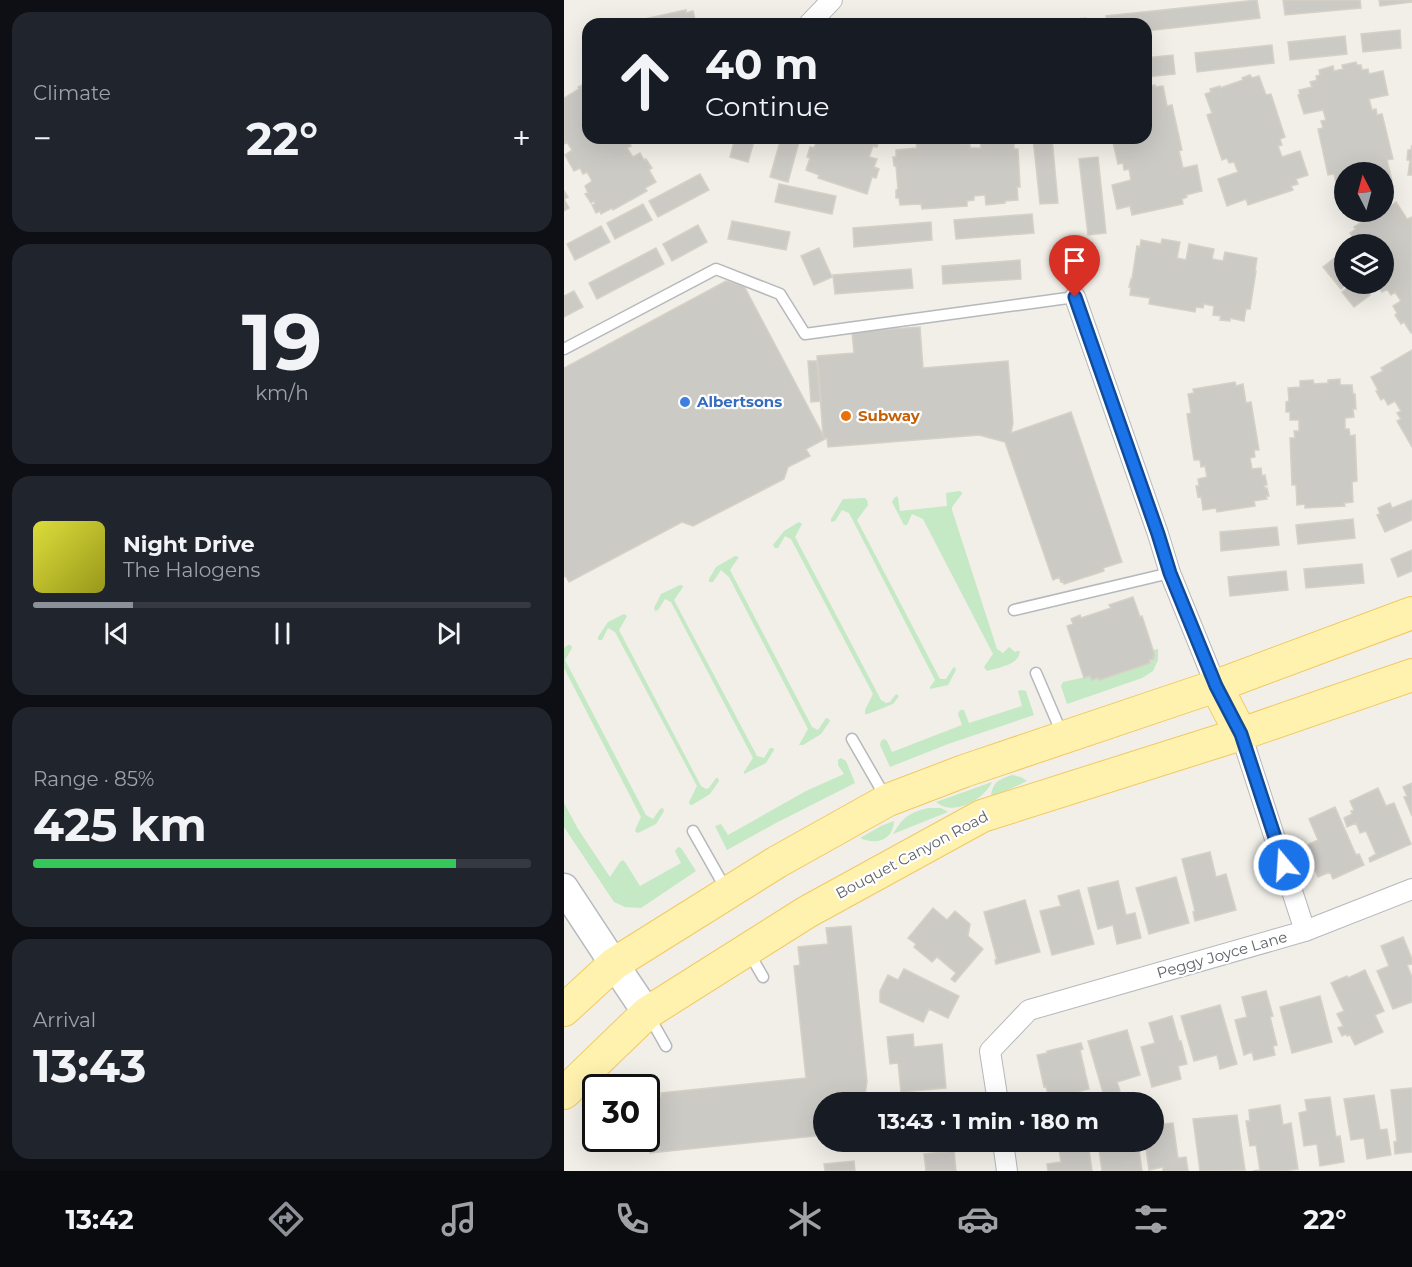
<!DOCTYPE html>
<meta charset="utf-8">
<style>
:root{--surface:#171b24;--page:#20242c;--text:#f1f3f6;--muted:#9ea1a6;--line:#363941;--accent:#8c9099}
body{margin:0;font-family:Montserrat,sans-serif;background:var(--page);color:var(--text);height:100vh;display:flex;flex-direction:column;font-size:22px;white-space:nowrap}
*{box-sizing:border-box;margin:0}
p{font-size:20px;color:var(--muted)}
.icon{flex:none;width:33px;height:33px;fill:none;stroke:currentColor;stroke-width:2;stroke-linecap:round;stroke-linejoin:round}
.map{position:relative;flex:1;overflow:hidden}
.drawer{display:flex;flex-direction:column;gap:12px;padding:12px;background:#0d0f14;width:564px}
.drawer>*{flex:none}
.banner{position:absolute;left:18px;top:18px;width:570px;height:126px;border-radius:18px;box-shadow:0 6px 24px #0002;background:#171b24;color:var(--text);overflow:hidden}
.needle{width:39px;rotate:354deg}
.controls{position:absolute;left:770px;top:162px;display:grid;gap:12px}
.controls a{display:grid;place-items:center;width:60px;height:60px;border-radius:50%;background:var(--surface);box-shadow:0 6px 24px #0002;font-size:30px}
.speed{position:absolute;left:18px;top:1074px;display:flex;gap:12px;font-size:30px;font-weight:700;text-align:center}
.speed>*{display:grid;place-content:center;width:78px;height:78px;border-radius:50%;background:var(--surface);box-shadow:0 6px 24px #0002;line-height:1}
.speed .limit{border:3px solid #111;border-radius:9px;background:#fff;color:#111}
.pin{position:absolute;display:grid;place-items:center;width:51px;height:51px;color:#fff;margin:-62px -26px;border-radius:50% 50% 50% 0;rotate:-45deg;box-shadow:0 0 6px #0007}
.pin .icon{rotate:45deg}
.me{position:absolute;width:66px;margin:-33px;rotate:342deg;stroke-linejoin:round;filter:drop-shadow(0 0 4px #0008)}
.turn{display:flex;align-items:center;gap:21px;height:126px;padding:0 24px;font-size:27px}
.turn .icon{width:78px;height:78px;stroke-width:2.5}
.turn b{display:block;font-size:42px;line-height:51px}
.big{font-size:45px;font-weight:700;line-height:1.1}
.drawer .tile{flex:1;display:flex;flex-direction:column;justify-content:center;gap:9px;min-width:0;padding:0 21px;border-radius:18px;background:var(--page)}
.drawer .dial{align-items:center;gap:0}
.dial b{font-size:78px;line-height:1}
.song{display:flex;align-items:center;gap:18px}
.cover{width:72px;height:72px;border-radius:9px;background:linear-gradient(135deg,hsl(60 70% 55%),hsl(60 70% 35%))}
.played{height:6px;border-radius:3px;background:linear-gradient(90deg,var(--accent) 20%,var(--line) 20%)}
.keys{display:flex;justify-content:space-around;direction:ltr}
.heat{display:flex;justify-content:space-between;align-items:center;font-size:33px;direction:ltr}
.charge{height:9px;border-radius:4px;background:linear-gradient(90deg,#34c759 85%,var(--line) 0)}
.trip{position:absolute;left:249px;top:1092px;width:351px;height:60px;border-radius:30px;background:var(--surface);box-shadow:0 6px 24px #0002;font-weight:700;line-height:60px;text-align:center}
.tab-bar{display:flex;height:96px;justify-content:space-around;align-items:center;background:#090b0e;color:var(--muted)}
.tab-bar .icon{width:42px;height:42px}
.tab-bar .on{color:var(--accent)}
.tab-bar b{font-size:27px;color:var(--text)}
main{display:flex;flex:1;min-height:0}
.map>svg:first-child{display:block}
.green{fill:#c5e8c5}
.building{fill:#cccac5;stroke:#d6d1c6;stroke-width:1.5}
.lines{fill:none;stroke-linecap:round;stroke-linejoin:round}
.lane-casing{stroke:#b5b8bc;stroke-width:13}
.street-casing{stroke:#b5b8bc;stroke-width:22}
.secondary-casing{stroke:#b6babf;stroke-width:31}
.primary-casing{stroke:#f2c960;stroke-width:34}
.lane{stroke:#fff;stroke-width:10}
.street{stroke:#fff;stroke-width:20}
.secondary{stroke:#fff;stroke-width:28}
.primary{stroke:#fff2af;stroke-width:32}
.route-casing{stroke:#114b97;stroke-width:15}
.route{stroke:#1a73e8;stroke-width:10}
.shop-dot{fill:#3f7fe0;stroke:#fff;stroke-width:2}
.food-dot{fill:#e8710a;stroke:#fff;stroke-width:2}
.labels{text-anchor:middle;stroke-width:4.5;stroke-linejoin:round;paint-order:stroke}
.shop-label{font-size:15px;font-weight:bold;fill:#366cbe;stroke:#fff;text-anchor:start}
.food-label{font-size:15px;font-weight:bold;fill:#c56008;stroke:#fff;text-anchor:start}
.street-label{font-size:15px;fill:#5f6368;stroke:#fff}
</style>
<main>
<section class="drawer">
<div class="tile"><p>Climate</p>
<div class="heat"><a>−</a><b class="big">22°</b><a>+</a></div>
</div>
<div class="tile dial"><b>19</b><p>km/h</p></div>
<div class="tile">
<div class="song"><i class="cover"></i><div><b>Night Drive</b><p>The Halogens</p></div></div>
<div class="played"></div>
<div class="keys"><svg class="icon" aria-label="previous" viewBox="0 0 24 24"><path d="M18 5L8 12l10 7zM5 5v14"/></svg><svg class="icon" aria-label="pause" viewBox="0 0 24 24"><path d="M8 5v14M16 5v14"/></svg><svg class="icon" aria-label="next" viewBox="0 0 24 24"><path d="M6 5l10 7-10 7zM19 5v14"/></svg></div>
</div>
<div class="tile"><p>Range · 85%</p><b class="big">425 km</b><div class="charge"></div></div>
<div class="tile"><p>Arrival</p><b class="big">13:43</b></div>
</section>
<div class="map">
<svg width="848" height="1171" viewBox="0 0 848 1171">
<rect width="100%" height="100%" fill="#f1efe8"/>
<path class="green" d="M395 491 398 492V494L388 507V510L433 649 439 653 445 647 451 652 453 651H456C455 665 436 667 423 671L420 667 429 654 428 652 359 519 348 514 343 525H340L328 502 330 498 333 496 334 498 336 511 383 506 382 493Z
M301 498 303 500 304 505 293 520 376 679H382L389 668 391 667 392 670 384 685 366 689V687L371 680 285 513 278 510 271 521 267 522V519L279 499Z
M235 522 238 524 231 537 317 700 322 703 326 702 332 694 335 696 329 704 304 714H301V710L309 694 227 539 221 536 214 548H211L209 545 220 531Z
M171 556 175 557 166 570 248 727 254 730 262 718 265 719 266 721 257 734 239 745H235L244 729 165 577 157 570 149 582H145V579L152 567Z
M116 585H118L119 587 110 600 193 756 200 758 206 748H209L210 750 202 763 180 774V772L189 758 107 602 101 599 94 610 91 611 90 608 97 594Z
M60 614 63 616 55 630 137 786 142 789 145 788 152 778H154L155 781 146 794 128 805H126L125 802 133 786 51 632 44 628 38 640H34V637L44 622Z
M4 645H7L8 648 1 660 82 815 89 819 96 809 99 808 100 811 92 824 74 833 72 832 71 830 77 817 0 668V648Z
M594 649V660L589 671 578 678 503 704 497 686 499 682 526 676 528 680 534 678 535 680 586 663 585 660 589 659V656L591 655 589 650Z
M457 690 462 691 470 715 384 744 326 767 316 745 317 741 320 739 323 741 328 752 398 725 394 714 396 710H400L405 723 458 706 454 691Z
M277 758 282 761 291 783 212 823 163 850 151 826 157 824 164 835 242 791 280 774 274 765V760Z
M448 775 457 777 463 781 446 789 427 796C429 781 435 780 448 775Z
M428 782C421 797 399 811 381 807 378 806 375 804 372 802Z
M0 803 14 829 46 877 56 862 59 860 61 862 76 886 117 863 111 851 114 847 117 848 132 871 77 908 61 907 50 902 0 827Z
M364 808H377L384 812 329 834C339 817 345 813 364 808Z
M330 821C329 841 312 845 296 838L317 826Z"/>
<path class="building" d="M693 0 696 18 582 31V24H543L542 16Z
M719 0H796L797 8 721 15Z
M815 0H848V2L816 6Z
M122 10V13L129 11 132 24H74L80 22V19Z
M522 18 523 24H483V22Z
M836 30 837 48 799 52 797 34Z
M781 36 783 54 726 60 724 42Z
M708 45 710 63 633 72 631 53Z
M609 55 611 74 582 77V58Z
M792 62 793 65H797L798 70 804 69 805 74 819 71 824 95 805 99 808 110 812 109 813 115 818 114 829 159 823 160 828 181 821 183 822 186H819V172H780V192L774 193 770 174 764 175 754 129 759 128 757 121 762 120 759 110 740 114 734 95 736 94 735 90 748 87 746 82 753 80 752 76 756 75 755 70 769 66 770 71 779 69 778 65Z
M686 75 688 78 695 76 702 95 707 94 721 137 716 139 718 145 714 146 718 157 736 151 744 175 732 179 734 184 727 186 729 190 684 205 682 199 663 206 654 179 674 172 670 162 665 163 663 158 658 160 643 115 648 113 641 94 647 92 646 89 656 86V88L679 80 678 78Z
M22 83H24V138H65L63 139 67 146 63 148 69 157 76 153 80 160 82 159 88 168 85 170 92 182 81 188 83 191 49 210 48 208 37 214 36 211 32 213 28 205 31 204 30 201 27 203 21 194 24 193 21 186 28 181 23 172 19 174 16 168 10 171 1 155 8 150 3 142 0 144V98L15 89 14 87Z
M591 85V87L599 86 603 106 608 105 618 150 615 151 619 168 633 165 638 191 622 195 623 197 618 199 619 204 568 215 566 206 553 209 548 185 567 180 565 169 560 170 559 163 554 164 548 138H582V87Z
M171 138H191L184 162 166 157Z
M217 138H236L224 182 206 177Z
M263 138H321L319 142 315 140 313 147 309 146 305 157 313 159 310 167 315 169 312 178 308 177 303 194 254 178 255 175 242 170 246 158 243 157 246 147 250 148 253 140 261 142Z
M416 138H450V149H454L456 187H453L454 200 441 201V203L422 205 421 195 410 196V200L403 201V206L358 209 357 204 336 205 335 198H332V190L334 189 332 166H330L329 157H332V150L353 148 352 142 398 139V144H406V148H417Z
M469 138H488L494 203 476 204Z
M513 138H532L533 139 513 142Z
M848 145V175H844L846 160H843L844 150H847Z
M534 157 542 233 524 235 515 159Z
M136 174 145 190 94 217 85 201Z
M215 184 272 196 268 214 211 202Z
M0 191 4 197 0 199 5 208 0 211Z
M832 202 843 219 848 217V332L847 333 840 322 837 324 831 315 833 313 829 306 837 301 831 292 827 295 823 289 818 292 813 284H819V244H793L786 233 792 229 790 227 813 212H819V208L825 204 827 206Z
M79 204 88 220 51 239 43 223Z
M468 214 470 233 392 239 390 220Z
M168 221 226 232 222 250 164 239Z
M367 222 368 240 290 247 289 228Z
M134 225 143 242 108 261 99 244Z
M37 226 46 242 11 260 3 244Z
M598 239 616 242 613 258 622 260 625 244 650 249 648 259 659 261 661 252 693 258 691 271H692L686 309H682L680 321 666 318V321L656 320 657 316 649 315 650 306 640 304 639 308 632 307 631 312 585 304 586 298 566 295 567 287H565L567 279H568L573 246 576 247 577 240 597 244Z
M92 248 100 264 33 299 25 283Z
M255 248 268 277 250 285 237 256Z
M773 256 780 264V284H783L777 289 759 267Z
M456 260 457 279 379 284 378 266Z
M347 269 349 288 271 294 269 275Z
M162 281 180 286 261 439 242 449 246 456 224 467 220 479 129 526 118 522 5 582 1 575 0 576V368Z
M788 284H797L806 295 790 307 778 292Z
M10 291 19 307 0 317V296Z
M356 327 359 368 444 361 449 423 447 433 507 412 558 562 539 568 540 571 500 584 499 581 497 582 495 577 489 580 441 442 415 435 264 447 263 438 261 439 259 435 253 356 290 353 288 332Z
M848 350V447L833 421 837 419 833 413 837 411 831 401 824 405 820 398 817 400 812 391 814 390 807 377 819 371 817 368Z
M244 361H253L257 401 247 402Z
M776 379V385H788L789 394H791L792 409H789L790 417 781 418V429H785L786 436 791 435 793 481 788 482 789 502 780 503 781 506 741 508V504L733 505 732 485H728L726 438H731L730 431H735V420H726V412H722V402L725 401 724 388 736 387V381L749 380 750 384 764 383V380Z
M671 382 672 386 679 384 682 403 687 402 695 450H690L691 457 686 458 688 469 697 468 698 476 701 475 703 485H700L701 488H703L705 496H702L703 499 690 501 691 506 653 512 652 508 639 510 637 496 634 497 632 486H635L634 479 643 477 641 466 637 467 636 460H630L623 414 627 413 624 394 630 393 629 389Z
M848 500V520L821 532 813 515 816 514 814 508 826 503 828 508Z
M789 519 791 538 734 544 732 525Z
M713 527 715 545 657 551 656 532Z
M848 550V571L834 577 827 559Z
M798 564 800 583 742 588 740 569Z
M722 571 724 590 666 596 664 577Z
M569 597 576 617 578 616 591 656H589L590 659 585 660 586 663 535 680 534 678 528 680 526 676 520 678 503 626 509 624 507 619 516 615 517 618 547 608 545 605Z
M848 783V816L840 797 843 796 839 787Z
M814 788 822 806 830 803 847 844 806 862 805 858 812 854 802 831 796 833 792 823 783 827 780 818 788 814 787 811 790 810 786 801Z
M771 807 792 855 795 854 800 865 769 879 766 872 754 877 741 846 754 840 745 819Z
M646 852 652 877 662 874 672 910 631 921 629 912 631 911 618 859Z
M612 877 625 923 585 934 572 888Z
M554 881 562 915 571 913 577 938 553 944 549 925 534 929 524 888Z
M515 890 530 944 488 955 476 911 497 906 494 896Z
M461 900 476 952 432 964 431 960H433L420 912Z
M369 908 383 920 391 911 406 924 404 936 419 949 391 982 387 979 392 973 373 957 368 962 350 947 352 944 344 938Z
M287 926 303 1081 300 1102H260V1135L86 1153 82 1115V1099L97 1097V1093L242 1078 230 966 236 965 234 947 264 944 262 928Z
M839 937 848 959V964L843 965 848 977V1002L829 1009 813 971 825 966 817 946Z
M340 969 395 996 384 1018 365 1009 359 1022 316 1002V991L324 975 334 980Z
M801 970 820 1011 811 1015 819 1032 791 1045 786 1035 783 1036 782 1034 778 1036 774 1028 779 1026 773 1014 780 1011 767 983 783 976 784 978Z
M702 991 709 1016 706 1017 713 1045 709 1046 711 1055 690 1060 688 1052 680 1055 671 1020 683 1017 678 997Z
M756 996 768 1042 728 1053 716 1007Z
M656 1005 673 1064 656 1069 653 1055 630 1061 617 1016Z
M608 1016 615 1041H617L623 1064 614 1066 617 1079 588 1087 577 1047 591 1043 585 1023Z
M563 1030 576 1075 553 1082 556 1091 540 1096 524 1041Z
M349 1034 350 1047 378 1044 382 1088 337 1092 334 1063 326 1064 323 1037Z
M517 1043 519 1049 516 1050 525 1089 485 1099 482 1086 480 1087 473 1055 483 1053V1051Z
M848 1088V1152L831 1154 830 1142 833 1141 827 1090Z
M810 1095 816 1130 823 1129 827 1155 803 1159 800 1138 787 1140 780 1099Z
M766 1097 772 1137 776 1136 780 1162 756 1166 753 1144 740 1146 735 1113 743 1111 741 1100Z
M393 1100 394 1102H367Z
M716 1105 719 1125 727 1123 734 1169 718 1171H689L696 1170 692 1145 686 1146 682 1121H686L685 1110Z
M673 1115 681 1170 636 1171 629 1119Z
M609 1123 614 1158 622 1157 624 1171H599V1167L585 1170 581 1142H590V1125Z
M333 1142H367L368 1145 344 1148 343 1145 333 1146Z
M494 1142H524L528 1171H484L483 1164 497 1162Z
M534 1142H574L578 1171H538Z
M390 1151 392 1171H362L360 1154Z
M290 1161 291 1171H261L260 1164Z"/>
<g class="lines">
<g class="lane-casing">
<path id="lane" d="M0 349 152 269 216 294 241 334 511 297
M450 610 606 573
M472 673 499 736
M288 739 322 798
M129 831 163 891
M184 951 199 977
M85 1016 102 1046"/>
</g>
<g class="street-casing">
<path id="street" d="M245 24 268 0
M511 297 594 534 606 573 652 686
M677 734 741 931
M434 1102 426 1051 465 1010 741 931 848 889
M439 1142 443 1171"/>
</g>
<g class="secondary-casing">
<path id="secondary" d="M0 888 50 964 83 1013"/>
</g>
<g class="primary-casing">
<path id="primary" d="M652 686 677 734
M0 1010 50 964 213 862 324 800 400 771 652 686 848 613
M0 1093 83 1013 243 912 418 816 677 734 848 675"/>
</g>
<use href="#lane" class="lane"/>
<use href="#street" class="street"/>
<use href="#secondary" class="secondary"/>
<use href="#primary" class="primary"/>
</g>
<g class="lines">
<g class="route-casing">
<path id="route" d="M511 297 594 534 606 573 652 686 677 734 720 865"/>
</g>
<use href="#route" class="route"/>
</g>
<circle class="shop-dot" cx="121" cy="402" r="6"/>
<circle class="food-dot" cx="282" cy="416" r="6"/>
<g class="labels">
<g class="shop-label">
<text x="133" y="407">Albertsons</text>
</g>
<g class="food-label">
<text x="294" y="421">Subway</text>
</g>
<g class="street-label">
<text transform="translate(348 855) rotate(-28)" y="5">Bouquet Canyon Road</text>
<text transform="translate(658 955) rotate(-16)" y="5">Peggy Joyce Lane</text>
</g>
</g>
</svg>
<div class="controls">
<a><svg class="needle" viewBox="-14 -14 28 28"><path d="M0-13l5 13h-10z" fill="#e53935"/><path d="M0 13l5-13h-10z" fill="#9ea1a6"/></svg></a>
<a><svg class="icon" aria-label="layers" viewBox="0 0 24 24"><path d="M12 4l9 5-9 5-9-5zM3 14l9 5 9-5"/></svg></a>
</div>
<div class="speed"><div class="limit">30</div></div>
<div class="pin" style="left:511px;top:297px;background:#d93025"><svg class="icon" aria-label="arrive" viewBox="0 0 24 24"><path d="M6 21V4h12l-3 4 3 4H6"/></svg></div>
<svg class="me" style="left:720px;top:865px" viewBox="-20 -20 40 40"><circle r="17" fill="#1a73e8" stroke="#fff" stroke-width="3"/><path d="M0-11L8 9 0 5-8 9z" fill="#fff"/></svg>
<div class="trip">13:43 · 1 min · 180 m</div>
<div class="banner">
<div class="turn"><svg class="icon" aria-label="ahead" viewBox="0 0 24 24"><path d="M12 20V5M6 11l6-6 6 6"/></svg><div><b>40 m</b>Continue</div></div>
</div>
</div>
</main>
<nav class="tab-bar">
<b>13:42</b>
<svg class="icon on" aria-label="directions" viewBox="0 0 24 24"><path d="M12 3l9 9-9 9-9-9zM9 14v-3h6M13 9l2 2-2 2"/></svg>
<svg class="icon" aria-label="music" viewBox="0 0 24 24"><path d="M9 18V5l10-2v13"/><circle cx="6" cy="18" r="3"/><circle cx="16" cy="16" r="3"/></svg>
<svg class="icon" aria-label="phone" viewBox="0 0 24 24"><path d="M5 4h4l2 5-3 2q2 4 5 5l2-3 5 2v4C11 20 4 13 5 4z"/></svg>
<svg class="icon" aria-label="climate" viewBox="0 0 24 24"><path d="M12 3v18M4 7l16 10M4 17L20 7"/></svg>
<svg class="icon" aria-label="car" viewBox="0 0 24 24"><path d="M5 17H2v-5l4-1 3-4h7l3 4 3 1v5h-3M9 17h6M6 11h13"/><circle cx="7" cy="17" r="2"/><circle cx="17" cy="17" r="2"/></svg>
<svg class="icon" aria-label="filters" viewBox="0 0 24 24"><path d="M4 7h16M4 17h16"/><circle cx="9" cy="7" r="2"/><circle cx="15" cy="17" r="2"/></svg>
<b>22°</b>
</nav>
